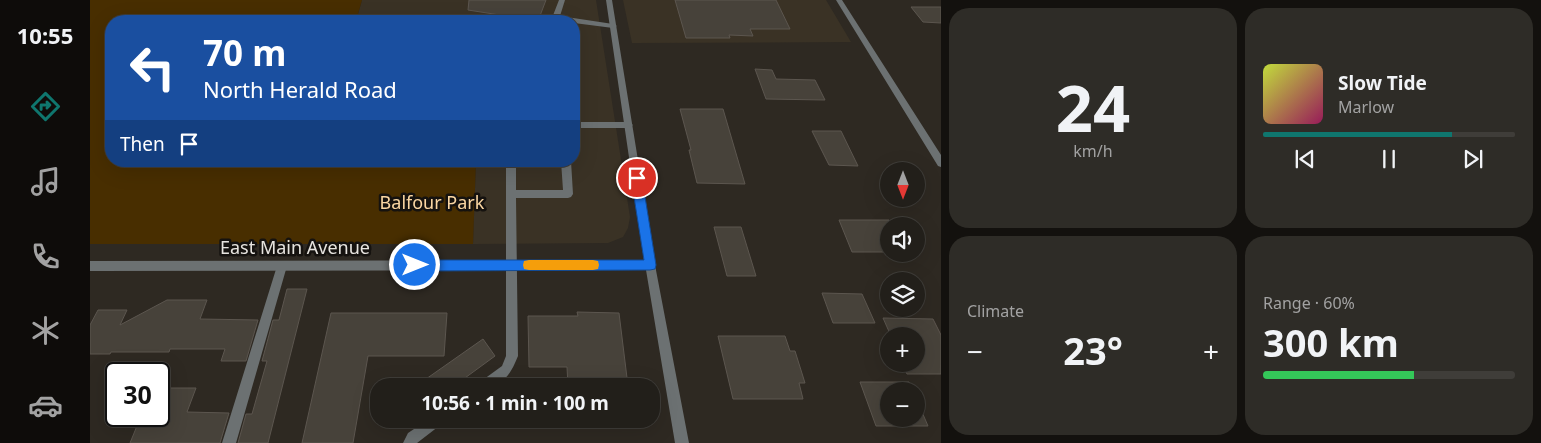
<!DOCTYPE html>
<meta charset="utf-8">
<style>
:root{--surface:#221f1a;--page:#2e2c27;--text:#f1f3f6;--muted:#a2a2a2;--line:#3f3d39;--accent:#0f766e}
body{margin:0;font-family:"Noto Sans",sans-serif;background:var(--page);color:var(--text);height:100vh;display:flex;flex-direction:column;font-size:19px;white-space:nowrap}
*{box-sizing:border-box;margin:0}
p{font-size:16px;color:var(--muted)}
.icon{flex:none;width:28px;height:28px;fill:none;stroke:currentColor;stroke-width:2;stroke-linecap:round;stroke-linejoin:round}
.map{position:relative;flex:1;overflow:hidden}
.sheet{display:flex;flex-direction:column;gap:8px;padding:8px;background:#13110e;width:600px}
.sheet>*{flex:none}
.hud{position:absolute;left:15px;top:15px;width:475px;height:152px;border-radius:20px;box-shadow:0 5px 20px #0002,0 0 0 1px var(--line);background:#1a4fa0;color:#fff;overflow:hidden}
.needle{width:32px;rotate:180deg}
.controls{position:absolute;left:790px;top:162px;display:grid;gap:10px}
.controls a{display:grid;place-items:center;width:45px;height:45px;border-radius:50%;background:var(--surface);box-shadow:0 5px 20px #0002,0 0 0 1px var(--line);font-size:25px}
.speed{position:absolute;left:15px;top:362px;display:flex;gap:10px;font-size:25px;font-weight:700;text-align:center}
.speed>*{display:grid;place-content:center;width:65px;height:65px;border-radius:50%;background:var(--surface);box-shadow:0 5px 20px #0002,0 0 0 1px var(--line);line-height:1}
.speed .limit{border:2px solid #111;border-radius:8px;background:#fff;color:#111}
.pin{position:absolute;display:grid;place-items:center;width:42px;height:42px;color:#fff;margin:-21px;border:2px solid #fff;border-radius:50%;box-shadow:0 1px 5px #0007}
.me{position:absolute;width:55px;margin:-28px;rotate:90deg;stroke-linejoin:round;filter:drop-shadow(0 0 4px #0008)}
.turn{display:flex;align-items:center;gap:18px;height:105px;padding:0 15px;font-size:22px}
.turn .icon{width:65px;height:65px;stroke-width:2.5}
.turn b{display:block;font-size:35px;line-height:42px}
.then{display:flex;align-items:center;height:48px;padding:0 15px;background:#0003;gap:10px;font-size:19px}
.big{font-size:38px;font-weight:700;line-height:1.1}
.sheet .card{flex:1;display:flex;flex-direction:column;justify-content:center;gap:8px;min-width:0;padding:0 18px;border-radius:20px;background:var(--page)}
.sheet .dial{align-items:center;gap:0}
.dial b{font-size:65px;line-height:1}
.song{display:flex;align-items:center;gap:15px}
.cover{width:60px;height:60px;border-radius:8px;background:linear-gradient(135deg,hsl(70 70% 55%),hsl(330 70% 35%))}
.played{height:5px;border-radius:2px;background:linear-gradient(90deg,var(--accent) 75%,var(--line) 75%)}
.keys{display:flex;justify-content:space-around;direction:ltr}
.heat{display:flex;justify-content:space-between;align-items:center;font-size:28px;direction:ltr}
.charge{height:8px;border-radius:4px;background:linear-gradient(90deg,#34c759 60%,var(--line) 0)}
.sheet .tiles{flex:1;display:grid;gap:8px;grid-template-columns:repeat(2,1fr)}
.trip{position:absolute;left:280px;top:378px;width:290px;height:50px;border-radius:20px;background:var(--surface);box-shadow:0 5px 20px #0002,0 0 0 1px var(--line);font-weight:700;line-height:50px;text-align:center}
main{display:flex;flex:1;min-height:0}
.tabs{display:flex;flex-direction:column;width:90px;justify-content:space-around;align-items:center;background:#0e0c0a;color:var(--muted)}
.tabs .icon{width:35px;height:35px}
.tabs .selected{color:var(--accent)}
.tabs b{font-size:22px;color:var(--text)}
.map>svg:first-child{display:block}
.built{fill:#3a3225}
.green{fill:#482e00}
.building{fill:#47423a;stroke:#5c564f}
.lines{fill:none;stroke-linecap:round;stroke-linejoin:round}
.lane{fill:#6c7172;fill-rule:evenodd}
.street{fill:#6c7172;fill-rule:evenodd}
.route{fill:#1a73e8;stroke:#114b97}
.slow{fill:#f59e0b}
.labels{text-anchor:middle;stroke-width:5;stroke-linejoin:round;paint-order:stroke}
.park-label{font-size:18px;fill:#fad6a2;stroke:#15120f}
.street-label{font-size:18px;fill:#e7e4df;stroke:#15120f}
</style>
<main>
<nav class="tabs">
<b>10:55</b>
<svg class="icon selected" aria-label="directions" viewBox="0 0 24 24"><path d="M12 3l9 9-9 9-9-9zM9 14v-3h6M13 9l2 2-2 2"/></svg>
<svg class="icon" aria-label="music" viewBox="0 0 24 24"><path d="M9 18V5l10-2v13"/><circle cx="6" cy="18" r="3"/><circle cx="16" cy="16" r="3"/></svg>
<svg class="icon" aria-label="phone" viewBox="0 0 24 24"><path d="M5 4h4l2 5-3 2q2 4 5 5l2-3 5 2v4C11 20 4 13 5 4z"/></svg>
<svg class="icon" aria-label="climate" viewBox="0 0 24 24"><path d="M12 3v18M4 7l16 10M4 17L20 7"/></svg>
<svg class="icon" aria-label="car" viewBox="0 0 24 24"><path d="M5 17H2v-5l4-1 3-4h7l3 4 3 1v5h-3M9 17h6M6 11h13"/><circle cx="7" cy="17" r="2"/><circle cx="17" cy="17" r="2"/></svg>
</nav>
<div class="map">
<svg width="851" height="443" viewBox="0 0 851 443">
<rect width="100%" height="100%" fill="#2e2922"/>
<path class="built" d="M272 0H506L540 217 538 228 533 237 518 243 383 244 386 161H484V21H266Z
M533 0H736L761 42 542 43Z"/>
<path class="green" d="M0 0H272L266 21H21V161H386L383 244H0Z"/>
<path class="building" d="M379 0H456L448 21 378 10Z
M585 0H686L700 29H660L663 36 639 35 640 38H596Z
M821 7H851V23L833 22Z
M665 69 682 70 686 79 725 80 735 100 676 99Z
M590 109H633L655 184 607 183 599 150H601Z
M722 131H751L768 166 739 165Z
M749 220H799V252H762Z
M624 227H651L666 276H637Z
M197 289H217L178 443H148L156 414H162L177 361H172L183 320H189Z
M732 293 772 294 785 323H743Z
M77 300H117L110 319 168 320 156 361H131L135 349H80L79 352H21L20 354H0V325L8 310H37L30 325Z
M487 312 529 313 538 386H478L477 367H439L438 316H488Z
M241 313H357L354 356H278L263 443H212Z
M793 318 843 319 851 335V374H817L812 364H826V336H801Z
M628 336H695L700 351H705L715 383H709L713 399H643Z
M393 339 405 356 364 386H326Z
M770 382H819L823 391H799V419H826V398L838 426H786Z
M69 388H106L97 412 139 413 130 443H40L51 416H69Z"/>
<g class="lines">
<path class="lane" d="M469 0H475L470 16 523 24 527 26 523 28 484 23V21L463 20 462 18Z
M484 122H539L543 125 539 128H484Z
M416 161H426V190H473L471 161H481L483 194 481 197 478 198H426L428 356C419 378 413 386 388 386L390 382 412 366 416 356Z
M192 261 196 263 197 266 146 443H132L187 266 188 263Z
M339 419H355L353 423 327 443H313L318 433Z"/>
<path class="street" d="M516 0H522L565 265 599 443H585L556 270 0 271V261L554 260Z
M746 0H752L851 155V167L848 166Z"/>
</g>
<path class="route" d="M547 174 552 178 566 265 565 269 560 270 325 271 321 269 319 265 321 262 325 260H554L541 178Z"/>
<path class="slow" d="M439 260H503L508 261 509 265 508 269 503 270H439L434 269 433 265 434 261Z"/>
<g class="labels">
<g class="park-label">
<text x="342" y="209">Balfour Park</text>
</g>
<g class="street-label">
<text x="205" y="254">East Main Avenue</text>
</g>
</g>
</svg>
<div class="controls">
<a><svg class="needle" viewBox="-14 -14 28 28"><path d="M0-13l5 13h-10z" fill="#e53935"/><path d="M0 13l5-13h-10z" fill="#a2a2a2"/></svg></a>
<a><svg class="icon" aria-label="sound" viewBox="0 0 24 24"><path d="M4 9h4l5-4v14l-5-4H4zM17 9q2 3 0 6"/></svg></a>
<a><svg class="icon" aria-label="layers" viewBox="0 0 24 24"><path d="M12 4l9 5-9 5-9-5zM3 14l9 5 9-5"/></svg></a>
<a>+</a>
<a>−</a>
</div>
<div class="speed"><div class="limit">30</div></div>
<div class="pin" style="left:547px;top:178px;background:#d93025"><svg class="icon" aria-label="arrive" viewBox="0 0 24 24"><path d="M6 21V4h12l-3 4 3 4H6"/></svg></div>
<svg class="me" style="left:325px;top:265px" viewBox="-20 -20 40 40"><circle r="17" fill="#1a73e8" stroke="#fff" stroke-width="3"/><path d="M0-11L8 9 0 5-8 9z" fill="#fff"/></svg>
<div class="trip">10:56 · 1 min · 100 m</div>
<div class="hud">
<div class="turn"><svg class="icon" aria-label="left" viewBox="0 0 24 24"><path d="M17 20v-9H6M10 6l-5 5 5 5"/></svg><div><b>70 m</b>North Herald Road</div></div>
<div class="then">Then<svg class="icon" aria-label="arrive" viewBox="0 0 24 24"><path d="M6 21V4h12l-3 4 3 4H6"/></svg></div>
</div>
</div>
<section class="sheet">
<div class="tiles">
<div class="card dial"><b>24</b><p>km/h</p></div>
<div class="card">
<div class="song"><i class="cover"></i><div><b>Slow Tide</b><p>Marlow</p></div></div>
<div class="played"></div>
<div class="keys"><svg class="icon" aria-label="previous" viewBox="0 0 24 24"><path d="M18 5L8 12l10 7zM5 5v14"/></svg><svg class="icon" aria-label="pause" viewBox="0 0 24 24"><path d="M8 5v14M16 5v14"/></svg><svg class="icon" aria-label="next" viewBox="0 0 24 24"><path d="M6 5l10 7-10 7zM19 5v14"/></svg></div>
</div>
<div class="card"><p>Climate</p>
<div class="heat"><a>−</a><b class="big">23°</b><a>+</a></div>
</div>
<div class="card"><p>Range · 60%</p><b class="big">300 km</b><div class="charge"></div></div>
</div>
</section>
</main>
